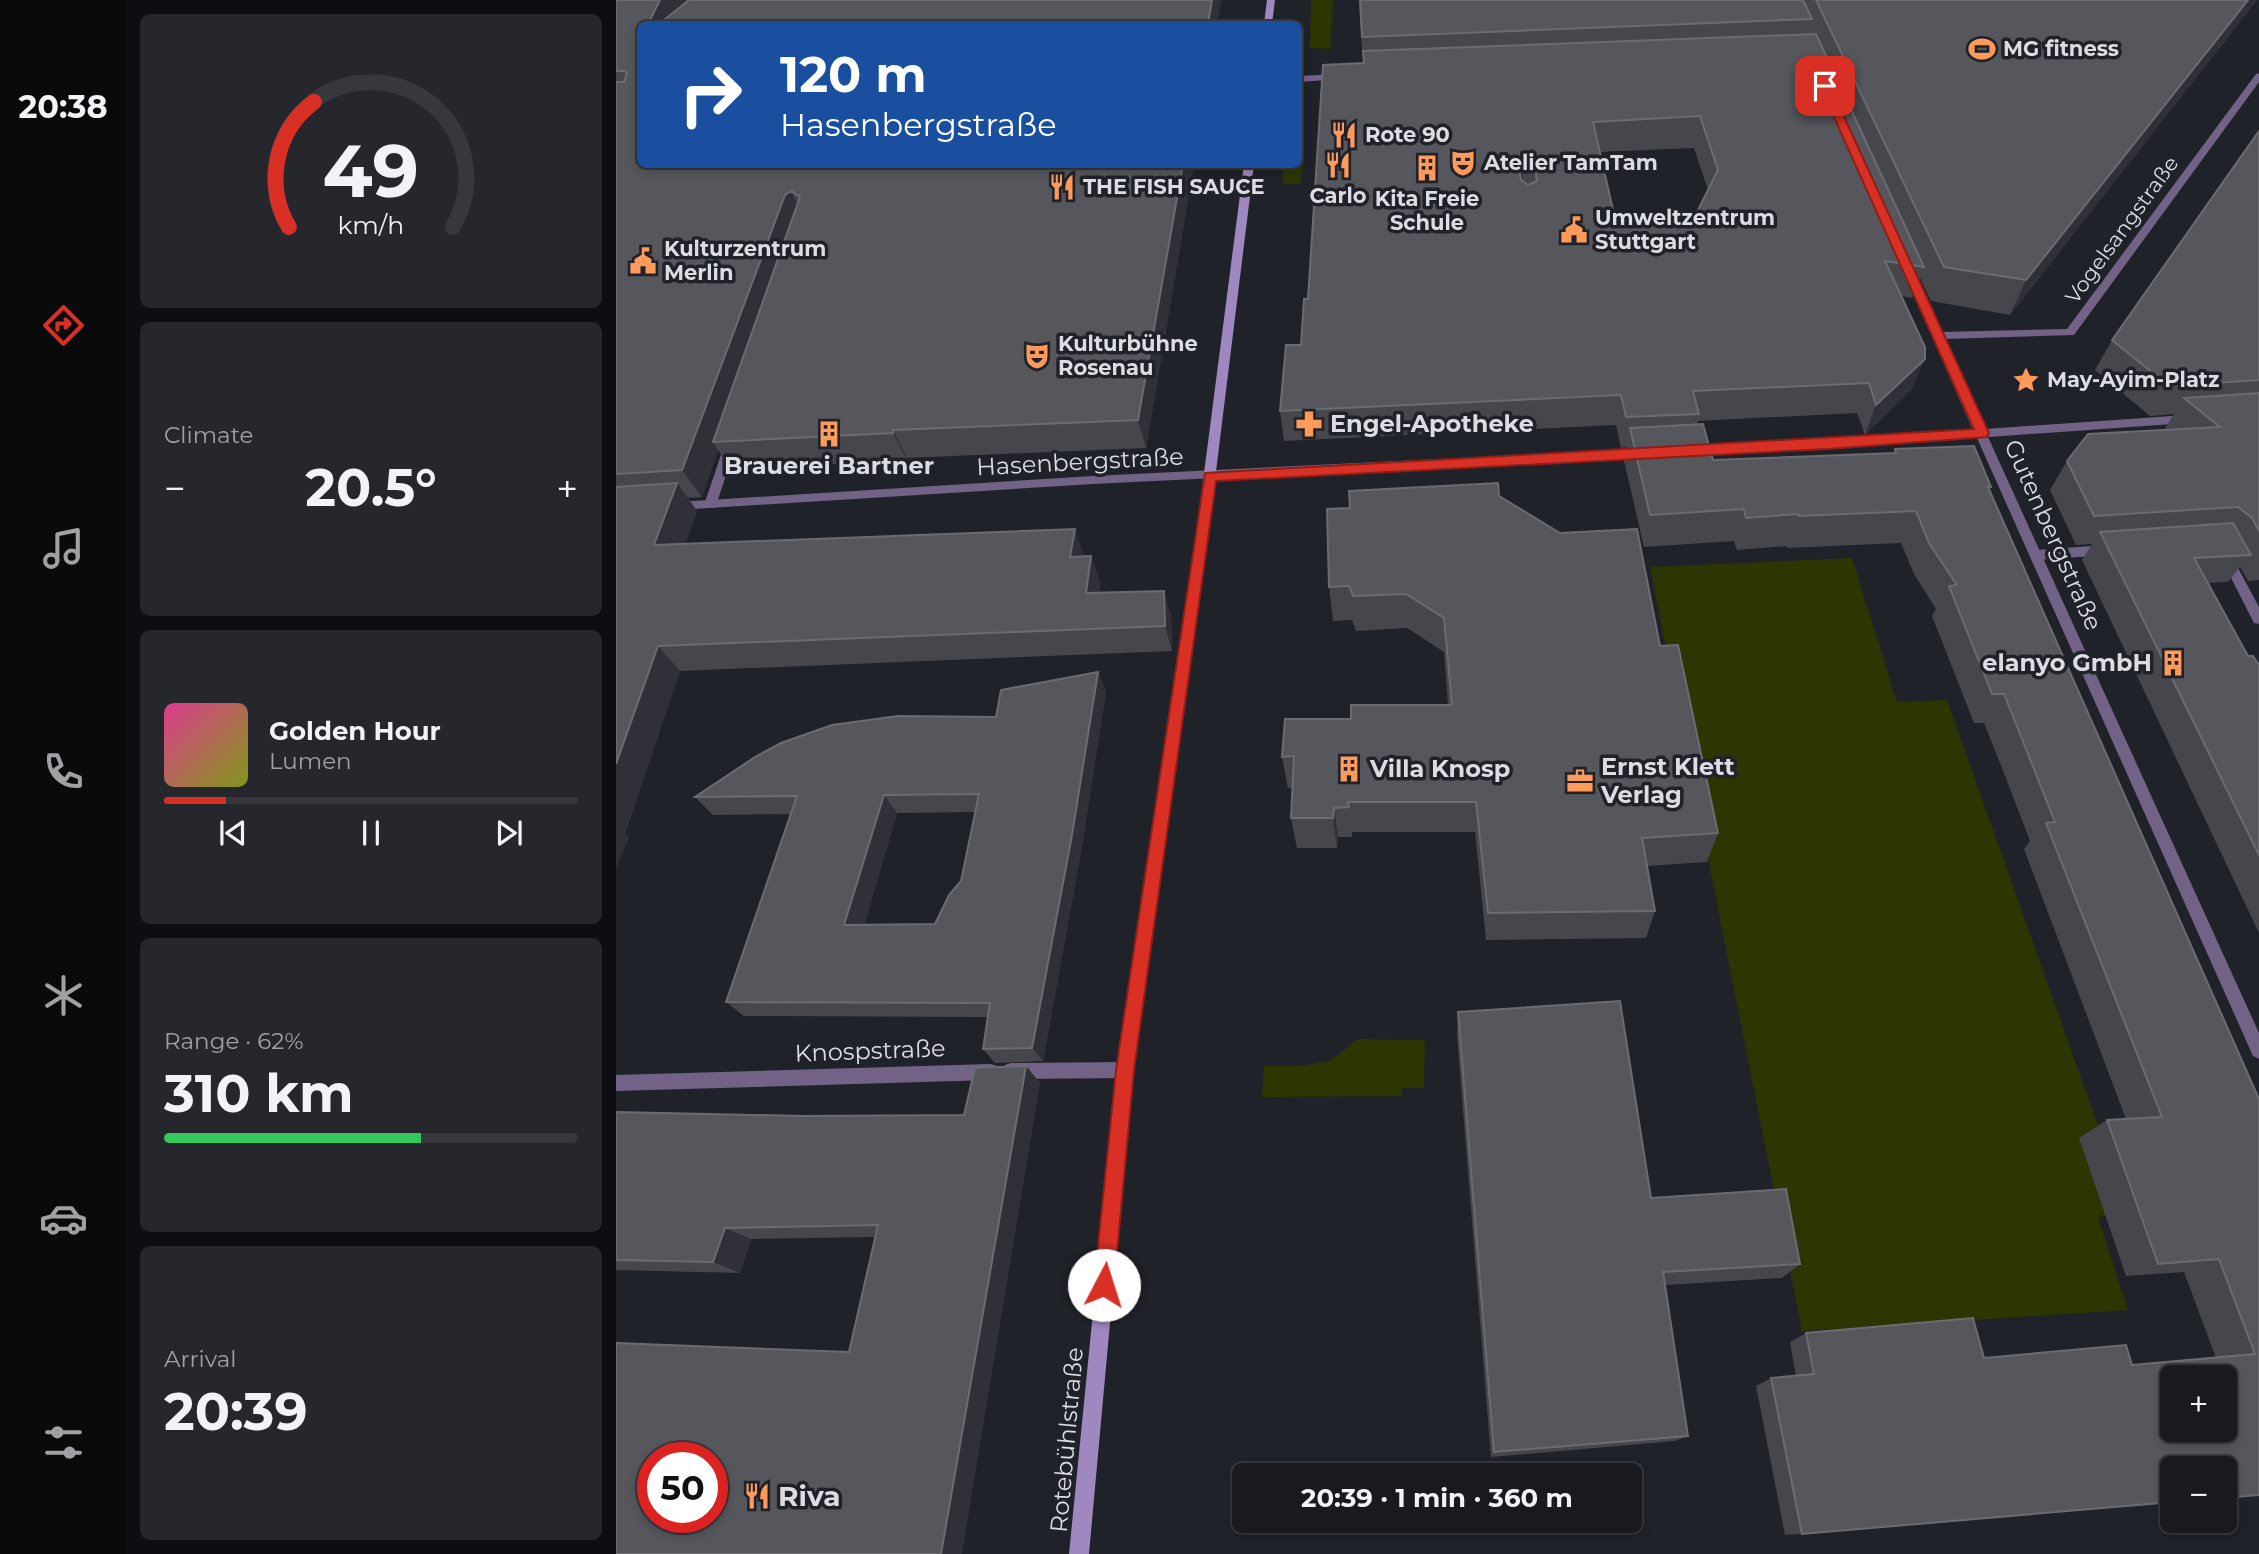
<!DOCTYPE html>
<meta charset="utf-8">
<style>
:root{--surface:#181a1f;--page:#25272c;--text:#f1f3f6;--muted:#9fa1a4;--line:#36383d;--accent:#d93025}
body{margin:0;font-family:Montserrat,sans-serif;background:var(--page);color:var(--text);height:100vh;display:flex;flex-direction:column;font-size:26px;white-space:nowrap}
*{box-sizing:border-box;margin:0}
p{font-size:23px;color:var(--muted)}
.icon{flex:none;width:38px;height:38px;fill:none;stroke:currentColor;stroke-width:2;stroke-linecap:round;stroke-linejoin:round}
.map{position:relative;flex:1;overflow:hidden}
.panel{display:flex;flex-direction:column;gap:14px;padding:14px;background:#0d0e11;width:490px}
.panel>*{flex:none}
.top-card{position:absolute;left:21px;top:21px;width:665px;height:147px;border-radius:10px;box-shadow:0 4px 10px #0003,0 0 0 2px var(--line);background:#1a4fa0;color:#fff;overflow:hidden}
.fabs{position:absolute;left:1544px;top:1365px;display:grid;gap:14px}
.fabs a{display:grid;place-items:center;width:77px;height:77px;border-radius:10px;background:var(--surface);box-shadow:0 4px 10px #0003,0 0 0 2px var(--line);font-size:35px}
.speed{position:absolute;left:21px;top:1442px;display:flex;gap:14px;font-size:35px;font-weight:700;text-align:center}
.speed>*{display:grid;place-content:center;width:91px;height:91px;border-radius:50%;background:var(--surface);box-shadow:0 4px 10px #0003,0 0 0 2px var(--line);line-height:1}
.speed .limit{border:10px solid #d22;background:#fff;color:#111}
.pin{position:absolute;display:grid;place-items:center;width:60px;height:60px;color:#fff;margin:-30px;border-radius:14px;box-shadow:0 4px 10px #0006}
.me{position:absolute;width:77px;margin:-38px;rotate:5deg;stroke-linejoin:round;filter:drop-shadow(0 0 5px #0008)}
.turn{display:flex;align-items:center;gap:24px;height:147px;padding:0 28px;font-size:32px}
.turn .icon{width:91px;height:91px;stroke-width:2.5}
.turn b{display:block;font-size:49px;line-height:60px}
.big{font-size:52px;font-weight:700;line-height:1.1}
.panel .card{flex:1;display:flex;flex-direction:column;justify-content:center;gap:10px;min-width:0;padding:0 24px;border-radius:10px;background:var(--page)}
.panel .dial{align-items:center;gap:0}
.dial svg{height:182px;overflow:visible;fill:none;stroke:var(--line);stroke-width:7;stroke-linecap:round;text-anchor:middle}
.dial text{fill:var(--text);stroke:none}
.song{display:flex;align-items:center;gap:21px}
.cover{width:84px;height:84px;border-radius:10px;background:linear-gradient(135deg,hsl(330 70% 55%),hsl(70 70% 35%))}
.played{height:7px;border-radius:4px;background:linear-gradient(90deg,var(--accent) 15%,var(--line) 15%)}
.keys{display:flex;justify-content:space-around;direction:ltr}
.heat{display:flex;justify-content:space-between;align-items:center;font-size:38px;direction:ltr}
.charge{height:10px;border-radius:5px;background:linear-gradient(90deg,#34c759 62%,var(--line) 0)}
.trip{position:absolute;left:616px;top:1463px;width:410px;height:70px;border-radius:10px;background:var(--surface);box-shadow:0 4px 10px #0003,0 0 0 2px var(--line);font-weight:700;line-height:70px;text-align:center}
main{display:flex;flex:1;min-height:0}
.dock{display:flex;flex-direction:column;width:126px;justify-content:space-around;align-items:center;background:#0a0a0c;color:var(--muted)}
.dock .icon{width:49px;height:49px}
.dock .active{color:var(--accent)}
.dock b{font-size:32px;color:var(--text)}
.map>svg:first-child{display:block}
.green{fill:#2b3602}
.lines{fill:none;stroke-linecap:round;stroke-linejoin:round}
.lane{fill:#726386;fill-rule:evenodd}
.street{fill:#726386;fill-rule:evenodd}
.secondary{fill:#9f88c0;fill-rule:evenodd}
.wall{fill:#46464d;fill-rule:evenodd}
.shaded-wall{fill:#303138}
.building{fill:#56575d;stroke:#6b6c72;stroke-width:2;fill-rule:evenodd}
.route{fill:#d93025;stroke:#8d1f18;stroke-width:2}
.labels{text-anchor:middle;stroke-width:7;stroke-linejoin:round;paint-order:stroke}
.far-poi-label{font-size:21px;font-weight:bold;fill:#dcdde2;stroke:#202229;text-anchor:start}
.far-street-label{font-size:21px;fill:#dcdde2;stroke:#202229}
.poi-label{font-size:24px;font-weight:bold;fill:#dcdde2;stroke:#202229;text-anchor:start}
.street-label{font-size:24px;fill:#dcdde2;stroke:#202229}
.near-poi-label{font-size:28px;font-weight:bold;fill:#dcdde2;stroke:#202229;text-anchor:start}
</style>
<main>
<nav class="dock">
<b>20:38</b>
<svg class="icon active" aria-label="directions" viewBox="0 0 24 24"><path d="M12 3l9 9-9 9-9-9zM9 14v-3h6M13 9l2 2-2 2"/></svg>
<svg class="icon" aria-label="music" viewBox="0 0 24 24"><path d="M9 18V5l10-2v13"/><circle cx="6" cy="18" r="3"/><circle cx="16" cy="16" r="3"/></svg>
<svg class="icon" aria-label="phone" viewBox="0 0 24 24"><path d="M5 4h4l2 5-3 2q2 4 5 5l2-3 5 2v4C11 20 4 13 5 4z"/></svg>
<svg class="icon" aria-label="climate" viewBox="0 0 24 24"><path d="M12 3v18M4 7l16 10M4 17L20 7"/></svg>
<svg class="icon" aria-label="car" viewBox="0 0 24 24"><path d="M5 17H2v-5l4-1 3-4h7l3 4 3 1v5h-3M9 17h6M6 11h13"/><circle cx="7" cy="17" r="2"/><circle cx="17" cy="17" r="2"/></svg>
<svg class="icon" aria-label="filters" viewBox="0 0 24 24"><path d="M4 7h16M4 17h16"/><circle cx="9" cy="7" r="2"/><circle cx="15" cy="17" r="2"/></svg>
</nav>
<section class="panel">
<div class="card dial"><svg viewBox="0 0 100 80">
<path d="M14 69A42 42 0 1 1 86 69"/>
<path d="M14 69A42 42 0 0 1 25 14" stroke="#d93025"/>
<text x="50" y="56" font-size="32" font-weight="700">49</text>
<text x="50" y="72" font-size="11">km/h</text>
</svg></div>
<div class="card"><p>Climate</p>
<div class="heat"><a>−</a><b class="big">20.5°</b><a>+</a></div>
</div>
<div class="card">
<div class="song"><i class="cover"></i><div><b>Golden Hour</b><p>Lumen</p></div></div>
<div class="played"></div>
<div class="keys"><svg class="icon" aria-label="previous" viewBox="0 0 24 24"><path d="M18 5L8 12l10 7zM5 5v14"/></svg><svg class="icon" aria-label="pause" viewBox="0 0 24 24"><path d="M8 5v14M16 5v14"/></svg><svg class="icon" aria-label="next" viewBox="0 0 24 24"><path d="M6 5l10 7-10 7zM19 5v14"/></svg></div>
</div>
<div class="card"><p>Range · 62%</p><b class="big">310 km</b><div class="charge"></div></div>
<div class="card"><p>Arrival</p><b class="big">20:39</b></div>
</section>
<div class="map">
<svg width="1643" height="1554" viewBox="0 0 1643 1554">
<rect width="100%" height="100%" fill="#202229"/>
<path class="green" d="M695 0H717L714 49 694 48Z
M688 150 685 184H667V165L682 164 683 151Z
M1236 558 1281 702 1331 700 1513 1213 1482 1217 1512 1310 1186 1331 1034 567Z
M742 1039 809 1040 808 1088H786V1096L646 1097 648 1066H686L715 1060Z"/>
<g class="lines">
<path class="lane" d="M115 439 121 443 100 505 98 508H90L88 505 109 443Z
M1490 545 1496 550 1490 555 1421 560 1415 555 1421 550Z
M1611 553 1615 555 1643 607V624L1638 623 1605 558Z"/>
<path class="street" d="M1643 73V82L1458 335 1328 339 1369 429 1571 415 1577 419 1571 423 1372 437 1643 1033V1059L1637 1056 1361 438 1212 448 1078 454 1072 450 1078 446 1357 430 1288 274 1289 272 1293 271 1298 274 1325 332 1451 329 1640 74Z
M723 74 728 77 726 79 682 82V76Z
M1026 449 1032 453 1026 457 477 484 61 510 55 506 61 502 477 476Z
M509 1062 515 1064 517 1070 515 1076 509 1078 395 1079 389 1077 387 1071 389 1065 395 1063Z
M375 1064 381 1066 383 1072 381 1078 375 1080 0 1091V1075Z"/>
<path class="secondary" d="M651 0H659L656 24H648Z
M628 164H638L595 512 517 1070 473 1554H453L501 1070 583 512Z"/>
</g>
<path class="wall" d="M0 0H72L71 2 605 0 601 24H24L578 164 530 448 291 458V460L115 470 102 450 86 497 72 498 81 511 69 544 475 556 484 582 483 593 548 591 555 617 556 651 64 671 9 834 13 837 0 867Z
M743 0H1641L1394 315 1315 301 1304 278 1296 298 1286 296 1296 389 1249 435 1241 413 1082 421 1081 425 1097 460 1277 453 1279 449 1375 487 1373 490 1643 1099V1495L1186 1534 1169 1535 1140 1386 1155 1378 1180 1376 1174 1342 1190 1333 1368 1358 1516 1365 1600 1358 1568 1272 1510 1276 1463 1138 1491 1120 1510 1119 1408 849 1414 841 1386 768 1368 723H1358L1316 616 1320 609 1298 574 1285 543 1171 548V546L1121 550 1118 541 1028 547 1008 461 1010 447 1005 448 1000 425 668 441 664 411 685 345 692 299 747 63ZM1078 148 1092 190 1076 222 1000 223 984 152Z
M1643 131V580L1632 581 1624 567 1612 582 1591 583 1632 656 1643 665V933L1466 560 1476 544 1460 545 1434 490 1451 461 1551 430 1549 428 1558 414 1534 416 1479 370 1496 340Z
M883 496 1044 646 1102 833 1091 862 1031 866 1039 911 1030 938 870 940 859 832H736V837H722L721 848H681L675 818 676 788H672L666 757 735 719 832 705 828 652 791 628 740 631 736 620 717 621 713 587 734 508Z
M482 672 490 691 465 852 427 1061 379 1063 367 1049 371 1017 128 1016 110 1002 175 814 97 815 79 797 380 717ZM359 812 345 881 319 924 248 925 281 813Z
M842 1012 1035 1198 1184 1264 1166 1278 1049 1285 1072 1436 1059 1441 875 1457 841 1036Z
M410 1066 424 1083 259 1237 135 1239 124 1273 0 1270V1112L188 1116 348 1115Z"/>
<path class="shaded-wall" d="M44 0H72L60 24H32Z
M596 0H605L601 24H592Z
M1632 0H1641L1394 315 1410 280Z
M908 153 906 184 901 158Z
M567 164H578L530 448 522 420Z
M175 191 189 220 97 442 102 450 86 497 66 470 169 195Z
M1309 359 1296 389 1249 435 1260 405Z
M277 430 291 458V460L277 433Z
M61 483 81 511 59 572 38 545Z
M459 529 468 556 454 557Z
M475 556 484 582 479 619 470 593Z
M548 591 555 617 556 651 549 626Z
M42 646 64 671 9 834 13 837 0 867V764Z
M482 672 490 691 465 852 427 1061 416 1048Z
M268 795 281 813 243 941 228 925Z
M718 808 722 837 721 848 717 818Z
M410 1066 424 1083 346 1554H325Z
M109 1228 135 1239 124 1273 97 1262Z"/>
<path class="building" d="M0 0H44L32 24H24V38L23 41 24 40V164H567L522 420 277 430V433L97 442 184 197 175 191 169 195 66 470 0 474V82H8L11 73 8 71H0Z
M73 0H596L592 24H43Z
M744 0H1187L1196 19 746 37Z
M1200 0H1632L1410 280 1328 267Z
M1200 34 1308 267 1269 261 1309 347V359L1260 405 1253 383 1077 391 1083 414 1010 417 1005 395 664 411 670 345H685L688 299H692L707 65 748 63 747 51ZM1084 116 1102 170 1076 222 1000 223 977 122ZM908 153 917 157 921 181 912 185 905 180 901 158Z
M1643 131V380L1553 386 1496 340Z
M1643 393V531L1636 518 1622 507 1478 516 1451 461 1472 434 1604 427 1568 398Z
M1087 424 1097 460 1280 453 1279 449 1358 446 1375 487H1372L1643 1099V1495L1608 1498V1468H1556V1502L1186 1534 1155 1378 1198 1374 1190 1333 1357 1318 1368 1358 1510 1345 1516 1365 1639 1354 1603 1259 1542 1264 1491 1120 1546 1117 1430 823 1439 822 1406 739 1388 694H1376L1333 586 1341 585 1313 543 1300 511 1183 516 1182 514 1130 518 1128 509 1034 515 1014 428ZM1556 1377H1608V1430H1556Z
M61 483 38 545 459 529 454 557 475 556 470 593 548 591 549 626 42 646 0 764V487Z
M882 483 883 496 944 533 1021 529 1044 646 1062 645 1102 833 1026 838 1039 911 872 913 860 802H732L733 807 718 808 717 818H675L678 756 666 757 669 719H735V705H836L828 618 790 594 737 596 733 586 713 587 711 509 734 508 733 491Z
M1617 523 1635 555 1578 558 1632 656H1637L1643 665V855L1484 532Z
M482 672 456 835 416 1048 367 1049 374 1003 110 1002 181 796 79 797 139 757 165 743 216 725 282 716 380 717 385 690ZM363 794 345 881 333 895 319 924 228 925 268 795Z
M1004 1001 1035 1198 1170 1189 1184 1264 1047 1272 1072 1436 878 1452 842 1012Z
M410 1066 325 1554H0V1343L233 1352 262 1225 109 1228 97 1262 0 1260V1112L188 1116 348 1115 359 1068ZM37 1458H96V1517H37Z"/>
<path class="route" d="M1209 83 1214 86 1373 433 1371 437 1212 449 600 481 518 1070 498 1285 495 1292 488 1295 481 1292 478 1285 500 1070 589 473 1358 429 1204 86Z"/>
<defs>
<g id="stadium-bare" transform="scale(2.1)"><path d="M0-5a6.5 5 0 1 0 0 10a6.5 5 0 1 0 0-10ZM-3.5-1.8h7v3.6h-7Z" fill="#ff9a5b" stroke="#202229" stroke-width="2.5" paint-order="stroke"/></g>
<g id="restaurant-bare" transform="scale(2.1)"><path d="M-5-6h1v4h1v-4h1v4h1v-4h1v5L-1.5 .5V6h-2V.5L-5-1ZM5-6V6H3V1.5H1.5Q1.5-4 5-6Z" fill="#ff9a5b" stroke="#202229" stroke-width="2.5" paint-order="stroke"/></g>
<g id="theatre-bare" transform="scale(2.1)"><path d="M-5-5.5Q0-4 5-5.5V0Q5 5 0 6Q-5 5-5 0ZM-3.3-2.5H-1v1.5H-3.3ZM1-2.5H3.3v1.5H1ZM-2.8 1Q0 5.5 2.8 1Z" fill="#ff9a5b" stroke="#202229" stroke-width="2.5" paint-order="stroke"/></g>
<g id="building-bare" transform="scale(2.1)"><path d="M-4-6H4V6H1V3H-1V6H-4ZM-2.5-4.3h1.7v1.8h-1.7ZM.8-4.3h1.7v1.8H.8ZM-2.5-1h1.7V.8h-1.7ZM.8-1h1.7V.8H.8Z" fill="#ff9a5b" stroke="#202229" stroke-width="2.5" paint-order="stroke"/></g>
<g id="civic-bare" transform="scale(2.1)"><path d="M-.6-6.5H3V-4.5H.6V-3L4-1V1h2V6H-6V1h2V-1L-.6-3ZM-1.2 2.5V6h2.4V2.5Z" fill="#ff9a5b" stroke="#202229" stroke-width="2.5" paint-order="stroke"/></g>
<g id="sight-bare" transform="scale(2.1)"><path d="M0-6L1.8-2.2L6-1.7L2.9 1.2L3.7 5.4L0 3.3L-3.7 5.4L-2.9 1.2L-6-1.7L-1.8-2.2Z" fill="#ff9a5b" stroke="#202229" stroke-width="2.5" paint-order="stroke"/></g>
<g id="pharmacy-bare" transform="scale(2.1)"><path d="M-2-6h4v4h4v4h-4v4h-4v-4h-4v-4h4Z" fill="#ff9a5b" stroke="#202229" stroke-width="2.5" paint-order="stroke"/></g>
<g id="office-bare" transform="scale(2.1)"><path d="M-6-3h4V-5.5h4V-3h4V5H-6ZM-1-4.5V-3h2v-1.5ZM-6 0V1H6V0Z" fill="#ff9a5b" stroke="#202229" stroke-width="2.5" paint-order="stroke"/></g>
</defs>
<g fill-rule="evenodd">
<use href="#stadium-bare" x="1366" y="49"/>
<use href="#restaurant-bare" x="728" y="135"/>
<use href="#theatre-bare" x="847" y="163"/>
<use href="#restaurant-bare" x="722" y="165"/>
<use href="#building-bare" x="811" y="168"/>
<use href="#restaurant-bare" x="446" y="187"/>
<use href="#civic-bare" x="958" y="230"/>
<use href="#civic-bare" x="27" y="261"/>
<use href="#theatre-bare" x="421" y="356"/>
<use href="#sight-bare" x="1410" y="380"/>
<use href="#pharmacy-bare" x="693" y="424"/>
<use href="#building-bare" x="213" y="434"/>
<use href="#building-bare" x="1557" y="663"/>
<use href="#building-bare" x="733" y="769"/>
<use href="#office-bare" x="964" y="781"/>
<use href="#restaurant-bare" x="141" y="1496"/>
</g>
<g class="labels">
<g class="far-poi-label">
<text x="1387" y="56">MG fitness</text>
<text x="749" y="142">Rote 90</text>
<text x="868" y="170">Atelier TamTam</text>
<text x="467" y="194">THE FISH SAUCE</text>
<text x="722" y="203" text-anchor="middle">Carlo</text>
<text x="811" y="206" text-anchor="middle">Kita Freie<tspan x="811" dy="24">Schule</tspan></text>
<text x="979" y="225">Umweltzentrum<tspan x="979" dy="24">Stuttgart</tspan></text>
<text x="48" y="256">Kulturzentrum<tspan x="48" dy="24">Merlin</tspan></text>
<text x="442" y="351">Kulturbühne<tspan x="442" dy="24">Rosenau</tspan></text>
<text x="1431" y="387">May-Ayim-Platz</text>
</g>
<g class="far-street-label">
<text transform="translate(1506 230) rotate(-54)" y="7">Vogelsangstraße</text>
</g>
<g class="poi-label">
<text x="714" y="432">Engel-Apotheke</text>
<text x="213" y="474" text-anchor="middle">Brauerei Bartner</text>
<text x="1536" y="671" text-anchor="end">elanyo GmbH</text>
<text x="985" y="775">Ernst Klett<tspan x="985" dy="28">Verlag</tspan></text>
<text x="754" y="777">Villa Knosp</text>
</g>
<g class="street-label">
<text transform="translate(464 462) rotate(-3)" y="8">Hasenbergstraße</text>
<text transform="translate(1437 535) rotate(66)" y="8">Gutenbergstraße</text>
<text transform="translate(254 1051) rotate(-2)" y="8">Knospstraße</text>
<text transform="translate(451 1440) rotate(-85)" y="8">Rotebühlstraße</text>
</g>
<g class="near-poi-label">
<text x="162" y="1506">Riva</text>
</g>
</g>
</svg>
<div class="fabs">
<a>+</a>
<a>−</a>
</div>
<div class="speed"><div class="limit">50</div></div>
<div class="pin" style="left:1209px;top:86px;background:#d93025"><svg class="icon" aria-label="arrive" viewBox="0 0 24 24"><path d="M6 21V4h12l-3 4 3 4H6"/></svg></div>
<svg class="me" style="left:488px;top:1285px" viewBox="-20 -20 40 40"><circle r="19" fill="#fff"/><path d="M0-13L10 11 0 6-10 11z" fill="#d93025"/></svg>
<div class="trip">20:39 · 1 min · 360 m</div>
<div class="top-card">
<div class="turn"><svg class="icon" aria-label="right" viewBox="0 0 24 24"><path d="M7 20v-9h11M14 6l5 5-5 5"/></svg><div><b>120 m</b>Hasenbergstraße</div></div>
</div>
</div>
</main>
